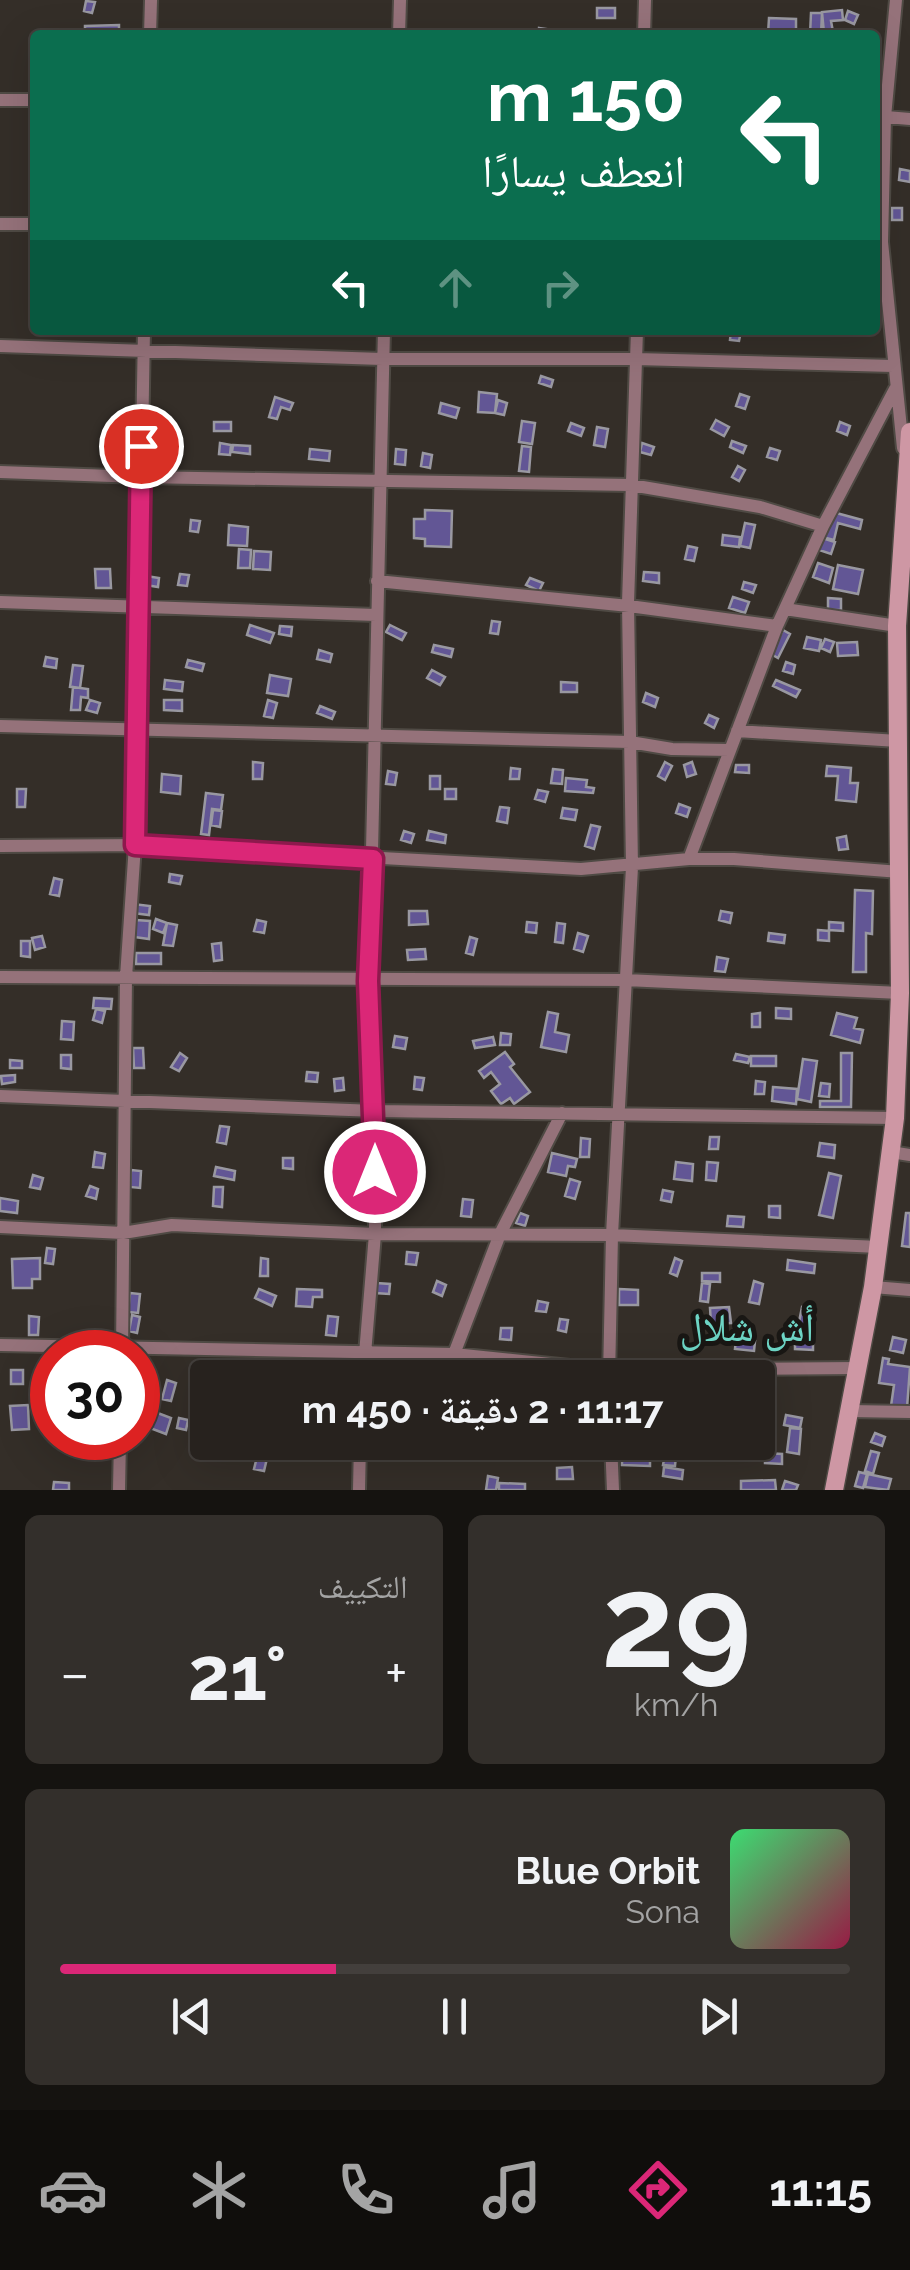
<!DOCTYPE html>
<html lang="ar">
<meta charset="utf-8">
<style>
:root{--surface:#27221e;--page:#332f2b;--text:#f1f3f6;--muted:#a4a4a4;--line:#433f3c;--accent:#db2777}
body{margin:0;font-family:Raleway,"Noto Naskh Arabic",sans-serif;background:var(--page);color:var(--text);direction:rtl;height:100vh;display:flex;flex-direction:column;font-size:38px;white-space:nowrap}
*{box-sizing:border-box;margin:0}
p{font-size:32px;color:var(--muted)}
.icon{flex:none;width:55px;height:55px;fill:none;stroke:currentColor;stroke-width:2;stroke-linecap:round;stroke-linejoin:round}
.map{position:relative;height:1490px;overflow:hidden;direction:ltr}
.sheet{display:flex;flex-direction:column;gap:25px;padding:25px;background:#151310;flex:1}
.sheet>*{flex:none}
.top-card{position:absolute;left:30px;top:30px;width:850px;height:305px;border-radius:10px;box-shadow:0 10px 40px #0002,0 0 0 2px var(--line);direction:rtl;background:#0b6e4f;color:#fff;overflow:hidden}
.speed{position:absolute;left:30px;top:1330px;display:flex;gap:20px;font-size:50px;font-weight:700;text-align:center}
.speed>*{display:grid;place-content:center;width:130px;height:130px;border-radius:50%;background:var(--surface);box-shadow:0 10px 40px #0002,0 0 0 2px var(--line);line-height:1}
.speed .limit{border:15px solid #d22;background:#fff;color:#111}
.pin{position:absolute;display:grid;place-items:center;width:85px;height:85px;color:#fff;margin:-42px;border:5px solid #fff;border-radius:50%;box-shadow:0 2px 10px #0007}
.me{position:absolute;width:110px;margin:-55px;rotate:0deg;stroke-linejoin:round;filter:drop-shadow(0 0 8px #0008)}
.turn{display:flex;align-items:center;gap:35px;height:210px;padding:0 30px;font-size:45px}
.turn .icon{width:130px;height:130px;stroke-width:2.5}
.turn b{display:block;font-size:70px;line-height:85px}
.lanes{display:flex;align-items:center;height:95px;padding:0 30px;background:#0003;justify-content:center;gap:50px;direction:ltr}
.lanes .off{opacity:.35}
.big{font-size:75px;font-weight:700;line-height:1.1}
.sheet .widget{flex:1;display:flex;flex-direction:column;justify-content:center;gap:15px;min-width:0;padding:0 35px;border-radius:15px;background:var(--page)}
.sheet .dial{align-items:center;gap:0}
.dial b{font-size:130px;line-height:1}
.song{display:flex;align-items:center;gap:30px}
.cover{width:120px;height:120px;border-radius:15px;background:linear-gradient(135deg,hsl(140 70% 55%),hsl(340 70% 35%))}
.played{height:10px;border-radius:5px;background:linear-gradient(90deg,var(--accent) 35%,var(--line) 35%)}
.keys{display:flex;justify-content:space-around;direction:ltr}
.heat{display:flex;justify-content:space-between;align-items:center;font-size:55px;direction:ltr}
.sheet .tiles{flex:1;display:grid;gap:25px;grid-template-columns:1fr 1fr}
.widget:last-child{grid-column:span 2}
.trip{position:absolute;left:190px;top:1360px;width:585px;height:100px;border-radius:10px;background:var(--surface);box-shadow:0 10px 40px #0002,0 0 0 2px var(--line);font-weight:700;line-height:100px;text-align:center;direction:rtl}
.tabs{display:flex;height:160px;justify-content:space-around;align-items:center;background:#100e0c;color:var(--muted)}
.tabs .icon{width:70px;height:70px}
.tabs .active{color:var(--accent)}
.tabs b{font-size:45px;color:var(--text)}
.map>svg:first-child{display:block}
.building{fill:#625695;stroke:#9998a1;stroke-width:2.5}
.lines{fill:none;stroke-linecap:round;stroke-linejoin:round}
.minor-casing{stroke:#4f4a44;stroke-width:16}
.secondary-casing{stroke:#4f4a44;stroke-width:21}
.minor{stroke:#95727a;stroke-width:12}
.secondary{stroke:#ce97a4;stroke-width:18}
.route-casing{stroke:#8e194d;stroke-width:25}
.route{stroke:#db2777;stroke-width:18}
.labels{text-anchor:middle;stroke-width:10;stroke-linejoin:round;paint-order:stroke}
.quarter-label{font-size:40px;fill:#6dd5c5;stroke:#191714}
</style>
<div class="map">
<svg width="910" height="1490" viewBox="0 0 910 1490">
<rect width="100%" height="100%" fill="#342e28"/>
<path class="building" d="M86 1 95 2 92 13 84 11Z
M597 8H615V18H597Z
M842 10 843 20 831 21 833 32 824 33 822 12Z
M848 11 858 15 854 24 845 20Z
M811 13H822L821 35H810Z
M769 18 796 19V35L768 34Z
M119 25V35H85V26Z
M539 28 560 31 559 35H538Z
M900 169 910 171V182L899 180Z
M892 208H902V220H892Z
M731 330 741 331 739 341 730 340Z
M541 376 553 380 551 387 539 383Z
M479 392 497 394 495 413 478 412Z
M740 394 749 397 745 409 736 406Z
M275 397 293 403 290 410 281 407 277 419 269 417Z
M498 400 507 403 504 415 495 413Z
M441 403 459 408 456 418 439 413Z
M716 420 729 427 724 436 711 429Z
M522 421 535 423 532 444 519 442Z
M214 422H231V431H214Z
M840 422 850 426 847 435 837 431Z
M571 423 584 428 581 436 568 431Z
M597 427 608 429 605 447 594 445Z
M732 441 746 446 743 453 730 447Z
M220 443 231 445 230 455 219 454Z
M642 443 654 447 651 455 640 452Z
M233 445 250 446V454L232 452Z
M522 446 531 447 529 472 519 471Z
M770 448 780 451 777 460 767 457Z
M310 449 330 451 329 461 309 459Z
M396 449 406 450 405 465 395 464Z
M423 453 432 455 430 468 421 466Z
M738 466 745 470 739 481 732 477Z
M425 510 452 511 451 547 425 546V539L414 538V519H425Z
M829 511 862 520 860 529 838 523 834 540 822 537Z
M191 520 200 521 198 532 190 531Z
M745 523 755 525 750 548 740 546Z
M229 525 248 527 247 546 228 545Z
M723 535 740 537 739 547 722 545Z
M822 538 835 542 831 554 819 550Z
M688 546 697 548 694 561 685 559Z
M239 549 251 550 250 568H238Z
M254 551 271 552 270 570 253 569Z
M818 563 833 568 829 583 813 577Z
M838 565 863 570 858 594 833 589Z
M95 569H110L111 588H96Z
M644 572 659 573V583L643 581Z
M180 574 189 575 187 586 178 585Z
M140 575 159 578 158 587 139 584Z
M530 578 543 583 539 591 526 585Z
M744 582 756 585 753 593 742 589Z
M733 597 749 602 745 613 729 608Z
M828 598 841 599V610H828Z
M492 621 500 622 498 634 490 633Z
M250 625 274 633 270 643 247 635Z
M390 625 406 633 402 640 386 632Z
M280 626 292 627 291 636 279 634Z
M783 630 790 634 778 658 771 654Z
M807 637 821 640 819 651 804 648Z
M825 639 834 642 830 652 821 648Z
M857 642 858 655 838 656 837 643Z
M434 645 453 649 451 657 432 652Z
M319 650 332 654 330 662 317 659Z
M46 657 57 659 56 668 44 666Z
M188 660 204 664 202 671 186 667Z
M786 662 795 665 793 674 783 671Z
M73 665 83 666 80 688 70 687Z
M432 670 445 677 440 685 427 678Z
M270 675 291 679 288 696 267 693Z
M165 680 183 682 182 691 164 689Z
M776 680 800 690 796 697 773 686Z
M561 682 577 683V692H561Z
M73 687 88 689V698L81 697 80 710H71Z
M646 693 658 698 655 707 643 702Z
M90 700 100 703 97 713 86 710Z
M164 700H182V711L164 710Z
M268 700 277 703 273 718 264 716Z
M320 706 335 712 332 719 317 713Z
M709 715 718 719 714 728 705 723Z
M253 762 263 763 262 779H253Z
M665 762 672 766 665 780 658 776Z
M692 762 696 774 687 777 684 765Z
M736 765H749V773L735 772Z
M827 766 851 768 850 783H858L856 802 836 800 838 776H826Z
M511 768 520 769 519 779H510Z
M553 769 563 770 562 784 551 783Z
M388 771 397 773 395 785 386 784Z
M162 774 181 776 180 794 161 792Z
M430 776H440V789H430Z
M566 778 587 780 586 787 594 788 593 793 565 791Z
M17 789H26L25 807H17Z
M445 789H456V799H445Z
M538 790 548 792 545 802 535 799Z
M206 793 223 795 221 810 212 809 209 835 201 834Z
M679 804 690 808 687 817 676 813Z
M500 807 509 808 507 823 497 821Z
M563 808 577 810 575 820 561 818Z
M213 810 222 811 220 827 211 825Z
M591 825 600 827 594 849 585 846Z
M404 831 414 834 411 843 401 840Z
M429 831 446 835 445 843 427 840Z
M846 836 848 849 839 850 837 838Z
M170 874 182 876 180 884 169 882Z
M54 878 62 880 59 896 50 894Z
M855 890 873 891 872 934 866 933V972H853Z
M133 904 150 906 149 915 132 913Z
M409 911H427L428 924 409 925Z
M721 911 732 913 730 923 719 920Z
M156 919 167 923 163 933 153 929Z
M136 920 150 921 149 939 134 937Z
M257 920 266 922 264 933 254 931Z
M527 922 537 923 536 933 526 932Z
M829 922 843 923V931L829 930Z
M167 923 177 925 173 946 163 945Z
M557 923 565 924 563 943 555 942Z
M818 930 829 931V941L818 940Z
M578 933 588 936 583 952 574 949Z
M769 933 785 935 784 943 768 941Z
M42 936 45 947 35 950 32 938Z
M470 937 477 939 473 955 466 953Z
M21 941H30V957L21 956Z
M221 943 222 960 214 961 212 944Z
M425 949 426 959 408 960 407 950Z
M136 953H161V964H136Z
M717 957 728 959 725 972 715 971Z
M94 998 112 999 111 1009 93 1008Z
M776 1008 791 1009V1019L776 1018Z
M96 1009 105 1011 102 1023 93 1020Z
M548 1012 558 1014 555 1032 569 1035 566 1052 541 1047Z
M760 1013V1027H752V1014Z
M837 1013 857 1018 854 1028 863 1030 860 1043 831 1035Z
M62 1021 74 1022 73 1040 61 1039Z
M501 1033 511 1034 510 1045H500Z
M395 1036 407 1038 405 1049 393 1047Z
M493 1037 495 1045 475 1048 473 1041Z
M133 1048H143L144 1068H134Z
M505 1052 514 1064 510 1067 530 1092 514 1104 510 1098 501 1104 491 1091 500 1084 491 1072 484 1078 479 1071Z
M180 1053 187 1058 179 1071 171 1067Z
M841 1053H852L851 1107H820V1101H841Z
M736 1054 750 1057 748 1063 734 1060Z
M61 1055H71V1069L61 1068Z
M751 1056H776V1066H751Z
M803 1059 817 1061 811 1102 797 1099Z
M10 1060 22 1061V1068H10Z
M307 1072 318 1073 317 1082 306 1081Z
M15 1075V1082L2 1084 1 1076Z
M415 1077 424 1078 422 1090 414 1089Z
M343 1078 344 1090 335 1091 334 1079Z
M756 1081 765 1082 764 1094H755Z
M821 1083 830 1084 829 1097 819 1096Z
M773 1087 797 1089 796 1104 772 1101Z
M220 1126 229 1127 226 1144 217 1142Z
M381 1129 399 1131 397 1146 380 1144Z
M710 1137H719L718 1149H709Z
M581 1138 590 1139 589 1157H580Z
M820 1143 835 1145 834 1158 818 1156Z
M95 1152 105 1154 103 1168 93 1167Z
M552 1153 577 1159 575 1167 568 1166 566 1176 548 1172Z
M283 1158H293V1169L283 1168Z
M676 1162 693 1164 692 1181 674 1179Z
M707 1162 718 1163 716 1181 706 1180Z
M216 1167 235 1171 234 1180 214 1176Z
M131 1170 141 1171 140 1188 130 1187Z
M392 1173 412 1174 411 1185 392 1184Z
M829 1173 841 1176 833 1218 819 1215Z
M329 1174H338L337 1186 328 1185Z
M33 1175 43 1178 40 1189 30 1187Z
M570 1179 580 1182 575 1199 565 1196Z
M90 1186 98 1189 96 1199 86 1196Z
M214 1187H223L222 1207 213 1206Z
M663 1190 673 1192 671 1202 661 1200Z
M0 1198 18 1201 17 1213 0 1211Z
M463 1199 473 1200 471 1217 461 1216Z
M769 1206H780V1218L769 1217Z
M520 1213 528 1216 525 1226 516 1223Z
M906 1213H910V1247L902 1246Z
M728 1216 744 1217 743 1227 727 1226Z
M47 1248 55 1249 53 1264 45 1263Z
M407 1252 418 1253 416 1265 406 1264Z
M40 1258V1279H32V1288H13L12 1259Z
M261 1258 268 1259V1276H260Z
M675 1258 682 1261 677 1276 670 1273Z
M788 1260 815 1264 814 1273 787 1270Z
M702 1273H720V1282L702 1281Z
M437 1281 446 1285 442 1296 433 1292Z
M754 1281 763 1284 759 1304 749 1302Z
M376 1283 390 1284 389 1294 375 1293Z
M702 1283 710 1284 708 1302 700 1301Z
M259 1289 276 1296 272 1306 255 1298Z
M297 1289 322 1290V1297H313L312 1307 296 1306Z
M619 1289 638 1290V1305H619Z
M130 1293 140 1294 138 1313 128 1312Z
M538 1301 548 1303 546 1312 536 1311Z
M729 1307 731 1323 711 1324 710 1308Z
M802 1307 812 1310 807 1335 797 1332Z
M132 1315 140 1317 137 1333 129 1331Z
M29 1316 39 1317 38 1335H29Z
M328 1316 338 1317 336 1336 326 1335Z
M560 1319 568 1320 566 1332 558 1330Z
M501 1328H512L511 1340 500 1339Z
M795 1335H813V1350L795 1349Z
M893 1337 906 1340 903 1353 890 1350Z
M736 1339 755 1341 754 1351 735 1349Z
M883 1358 889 1359 888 1364 910 1367 907 1408 891 1406 894 1385 879 1383Z
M11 1370H23V1384H11Z
M258 1372 277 1374V1378H257Z
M167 1380 176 1383 171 1401 162 1399Z
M28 1405 29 1429 12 1430 10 1406Z
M155 1412 171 1418 166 1434 150 1428Z
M786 1415 802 1418 800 1428 784 1425Z
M179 1418 188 1420 186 1430 177 1428Z
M790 1428 801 1429 799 1454 787 1452Z
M875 1433 885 1437 882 1446 871 1442Z
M239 1442H249L246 1457 237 1456Z
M399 1442H425L424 1458 398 1455Z
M871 1451 879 1453 873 1474 865 1471Z
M258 1453 268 1454 264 1471 254 1469Z
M765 1453 782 1454V1464L765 1463Z
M665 1454 676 1456 675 1466 663 1465Z
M622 1455 650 1456V1466L622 1465Z
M572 1467 573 1479H557V1468Z
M664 1467 683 1470 682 1479 663 1476Z
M859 1472 867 1474 863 1488 855 1486Z
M868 1474 891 1479 888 1490 865 1487Z
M488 1476 498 1478 496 1490H486Z
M775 1480 776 1490H741V1481Z
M785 1481 798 1485 796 1490H782Z
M54 1482 69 1483V1490H53Z
M499 1483 525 1484V1490H499Z"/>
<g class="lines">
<g class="minor-casing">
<path id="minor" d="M896 0 885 117 882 242 903 448
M150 35 151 0
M399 35 400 0
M644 35 645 0
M0 100H35
M875 116 910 119
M0 224H35
M0 346 382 359H637L893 366
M0 472 140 477 631 485 760 507 823 526
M377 581 629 606 777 626
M0 602 376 615
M785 609 897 626
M0 726 630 742 672 749 729 750
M737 731 898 741
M0 846 144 845 581 869 689 859H734L900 872
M689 859 777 626 823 526 895 389
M0 977 626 980 900 993
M0 1096 375 1111 895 1118
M891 1152 910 1155
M0 1227 123 1233 172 1225 375 1234 612 1235 879 1247
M873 1287 910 1290
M0 1345 454 1354 608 1370 858 1368
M122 1352 126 977 135 845 144 330
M454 1354 500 1234 562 1113
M363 1378 375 1234V1111L369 981 384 330
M609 1378 612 1235 632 867 628 603 637 330
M849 1411 910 1412
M611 1442 613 1490
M119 1490 120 1438
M359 1490 360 1442"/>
</g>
<g class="secondary-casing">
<path id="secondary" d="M834 1490 873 1287 895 1118 900 993 897 626 910 432"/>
</g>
<use href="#minor" class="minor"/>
<use href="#secondary" class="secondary"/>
</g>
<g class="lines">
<g class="route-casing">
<path id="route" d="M141 446 135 845 373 859 368 981 375 1172"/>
</g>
<use href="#route" class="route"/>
</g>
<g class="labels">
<g class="quarter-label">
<text x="747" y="1341">أش شلال</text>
</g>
</g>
</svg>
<div class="speed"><div class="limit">30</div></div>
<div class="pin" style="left:141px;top:446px;background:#d93025"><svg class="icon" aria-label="arrive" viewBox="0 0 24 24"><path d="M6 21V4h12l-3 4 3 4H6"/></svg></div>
<svg class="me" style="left:375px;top:1172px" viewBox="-20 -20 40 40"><circle r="17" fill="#db2777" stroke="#fff" stroke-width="3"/><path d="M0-11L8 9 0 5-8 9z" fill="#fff"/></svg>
<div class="trip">11:17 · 2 دقيقة · 450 m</div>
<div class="top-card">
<div class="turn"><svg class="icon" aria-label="left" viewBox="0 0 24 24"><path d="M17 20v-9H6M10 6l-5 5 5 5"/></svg><div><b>150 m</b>انعطف يسارًا</div></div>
<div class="lanes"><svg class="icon" aria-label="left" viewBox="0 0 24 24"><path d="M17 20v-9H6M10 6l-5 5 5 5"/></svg><svg class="icon off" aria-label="ahead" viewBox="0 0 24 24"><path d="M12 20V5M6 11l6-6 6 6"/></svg><svg class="icon off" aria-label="right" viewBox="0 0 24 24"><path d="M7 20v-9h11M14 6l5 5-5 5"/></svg></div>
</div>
</div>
<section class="sheet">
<div class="tiles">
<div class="widget dial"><b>29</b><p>km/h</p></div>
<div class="widget"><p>التكييف</p>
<div class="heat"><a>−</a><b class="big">21°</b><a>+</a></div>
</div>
<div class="widget">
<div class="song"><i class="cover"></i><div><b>Blue Orbit</b><p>Sona</p></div></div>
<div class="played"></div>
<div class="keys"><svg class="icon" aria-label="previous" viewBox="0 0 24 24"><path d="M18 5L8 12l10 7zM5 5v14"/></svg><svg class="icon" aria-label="pause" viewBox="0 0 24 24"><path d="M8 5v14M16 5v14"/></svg><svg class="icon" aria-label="next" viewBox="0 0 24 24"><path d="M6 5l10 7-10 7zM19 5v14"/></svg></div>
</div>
</div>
</section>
<nav class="tabs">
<b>11:15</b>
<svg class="icon active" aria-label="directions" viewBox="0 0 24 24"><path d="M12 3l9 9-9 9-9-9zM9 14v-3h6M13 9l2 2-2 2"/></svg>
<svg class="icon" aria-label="music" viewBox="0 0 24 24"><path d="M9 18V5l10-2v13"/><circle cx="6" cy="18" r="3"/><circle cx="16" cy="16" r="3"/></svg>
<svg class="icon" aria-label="phone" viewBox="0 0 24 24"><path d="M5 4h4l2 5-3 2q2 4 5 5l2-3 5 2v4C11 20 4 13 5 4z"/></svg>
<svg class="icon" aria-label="climate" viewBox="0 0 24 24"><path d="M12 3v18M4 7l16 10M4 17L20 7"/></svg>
<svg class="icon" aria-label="car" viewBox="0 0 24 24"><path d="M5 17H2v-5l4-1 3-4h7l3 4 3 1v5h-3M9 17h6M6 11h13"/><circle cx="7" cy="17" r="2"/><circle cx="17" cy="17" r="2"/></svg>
</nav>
